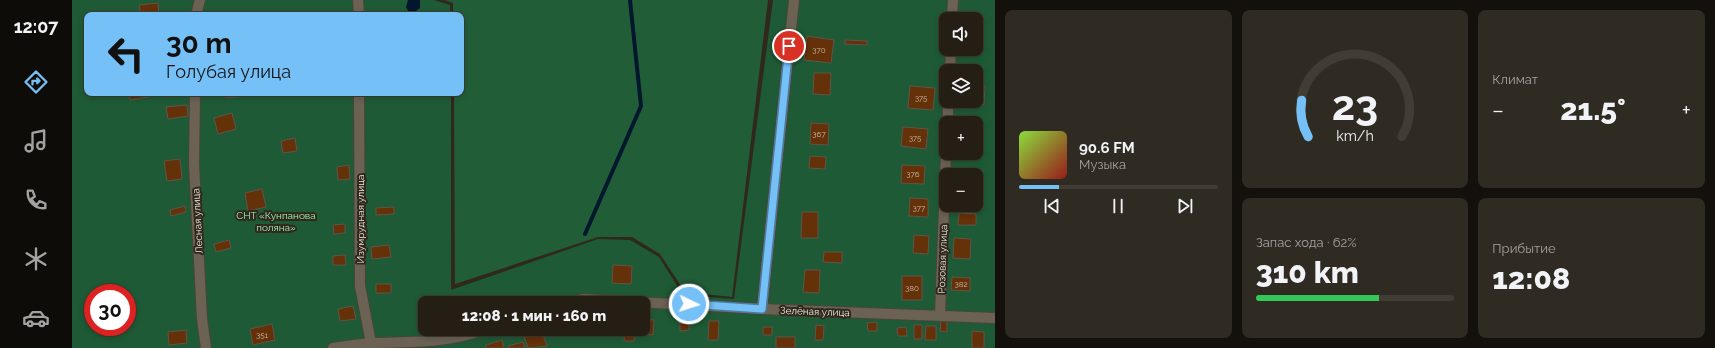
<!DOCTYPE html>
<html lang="ru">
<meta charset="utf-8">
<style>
:root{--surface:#241e15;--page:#302b22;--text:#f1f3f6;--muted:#a3a2a0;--line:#413c34;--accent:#75c0f6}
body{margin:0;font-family:Raleway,sans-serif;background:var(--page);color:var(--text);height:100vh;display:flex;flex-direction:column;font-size:15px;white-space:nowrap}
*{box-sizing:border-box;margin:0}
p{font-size:13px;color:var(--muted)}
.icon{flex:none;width:22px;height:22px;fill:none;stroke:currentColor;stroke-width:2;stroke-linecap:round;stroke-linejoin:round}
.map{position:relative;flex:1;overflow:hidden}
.sheet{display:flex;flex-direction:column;gap:10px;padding:10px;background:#14100c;width:720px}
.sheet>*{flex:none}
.hud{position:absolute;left:12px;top:12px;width:380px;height:84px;border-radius:8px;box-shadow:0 2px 6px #0003,0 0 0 1px var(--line);background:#75c0f6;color:#111;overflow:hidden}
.buttons{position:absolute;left:867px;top:12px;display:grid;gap:8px}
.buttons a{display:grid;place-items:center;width:44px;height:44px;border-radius:8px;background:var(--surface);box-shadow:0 2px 6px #0003,0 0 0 1px var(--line);font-size:20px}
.speed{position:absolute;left:12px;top:284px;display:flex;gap:8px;font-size:20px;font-weight:700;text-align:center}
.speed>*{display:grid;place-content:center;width:52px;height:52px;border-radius:50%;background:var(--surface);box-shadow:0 2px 6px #0003,0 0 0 1px var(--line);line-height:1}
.speed .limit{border:6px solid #d22;background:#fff;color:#111}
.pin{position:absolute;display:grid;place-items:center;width:34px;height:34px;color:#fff;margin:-17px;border:2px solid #fff;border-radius:50%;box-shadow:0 1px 4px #0007}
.me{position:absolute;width:44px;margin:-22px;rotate:94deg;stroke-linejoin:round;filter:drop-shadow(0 0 3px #0008)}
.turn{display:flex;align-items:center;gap:14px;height:84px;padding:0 16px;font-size:18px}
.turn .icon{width:52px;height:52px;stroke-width:2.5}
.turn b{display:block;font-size:28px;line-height:34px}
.big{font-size:30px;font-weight:800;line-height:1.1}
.sheet .card{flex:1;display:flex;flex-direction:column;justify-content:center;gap:6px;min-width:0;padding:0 14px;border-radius:8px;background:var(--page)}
.sheet .dial{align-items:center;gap:0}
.dial svg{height:104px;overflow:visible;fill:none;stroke:var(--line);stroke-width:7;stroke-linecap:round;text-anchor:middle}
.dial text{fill:var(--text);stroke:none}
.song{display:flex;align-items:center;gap:12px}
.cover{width:48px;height:48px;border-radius:6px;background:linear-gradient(135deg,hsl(90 70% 55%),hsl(0 70% 35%))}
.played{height:4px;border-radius:2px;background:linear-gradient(90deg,var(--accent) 20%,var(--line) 20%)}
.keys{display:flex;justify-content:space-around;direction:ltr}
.heat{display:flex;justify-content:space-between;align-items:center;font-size:22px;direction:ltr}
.charge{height:6px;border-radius:3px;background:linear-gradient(90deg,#34c759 62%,var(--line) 0)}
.sheet .tiles{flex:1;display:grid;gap:10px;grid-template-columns:repeat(3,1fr)}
.card:first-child{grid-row:span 2}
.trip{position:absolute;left:346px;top:296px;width:232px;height:40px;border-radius:8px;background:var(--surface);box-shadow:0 2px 6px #0003,0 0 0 1px var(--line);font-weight:800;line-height:40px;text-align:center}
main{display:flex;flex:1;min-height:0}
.tab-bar{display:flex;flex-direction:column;width:72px;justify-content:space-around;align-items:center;background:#0e0c08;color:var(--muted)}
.tab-bar .icon{width:28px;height:28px}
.tab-bar .active{color:var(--accent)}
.tab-bar b{font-size:18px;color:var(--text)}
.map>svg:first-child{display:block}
.green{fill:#1e5a35;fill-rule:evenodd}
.forest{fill:#215e38}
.water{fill:#01172d}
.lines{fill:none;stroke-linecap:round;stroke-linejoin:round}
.stream{stroke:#01172d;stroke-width:4}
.building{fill:#643108;stroke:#61534a}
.minor-casing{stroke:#4b453b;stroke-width:12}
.minor{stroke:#6b6254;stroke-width:10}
.route-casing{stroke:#4c7da0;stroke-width:10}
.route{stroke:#75c0f6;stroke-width:7}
.labels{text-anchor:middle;stroke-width:4;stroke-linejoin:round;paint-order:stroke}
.number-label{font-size:8px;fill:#ccbbab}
.park-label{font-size:10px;fill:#9ef5b8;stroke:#30281c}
.street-label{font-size:10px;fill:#eee9e1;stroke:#30281c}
</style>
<main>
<nav class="tab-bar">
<b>12:07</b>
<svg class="icon active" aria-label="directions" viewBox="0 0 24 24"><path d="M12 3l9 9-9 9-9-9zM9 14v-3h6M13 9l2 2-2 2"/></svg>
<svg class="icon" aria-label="music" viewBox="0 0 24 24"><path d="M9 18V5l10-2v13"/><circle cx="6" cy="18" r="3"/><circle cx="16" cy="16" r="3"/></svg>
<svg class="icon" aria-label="phone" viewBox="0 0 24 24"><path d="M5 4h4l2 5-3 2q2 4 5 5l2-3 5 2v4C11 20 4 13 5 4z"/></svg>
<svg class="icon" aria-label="climate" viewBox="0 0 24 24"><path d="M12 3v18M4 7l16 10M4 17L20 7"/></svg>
<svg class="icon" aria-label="car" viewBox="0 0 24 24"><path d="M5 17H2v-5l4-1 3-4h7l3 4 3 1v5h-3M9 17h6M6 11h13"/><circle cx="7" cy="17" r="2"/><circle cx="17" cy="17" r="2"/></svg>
</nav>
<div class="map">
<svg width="923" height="348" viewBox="0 0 923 348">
<rect width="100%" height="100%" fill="#30281c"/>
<path class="green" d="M0 0H362L378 5V15H15V93H379V290L526 239 558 240 587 257 611 295 662 299 701 0H923V348H0ZM874 19H904V49H874ZM874 71H904V101H874ZM874 123H904V153H874ZM874 175H904V205H874ZM21 293H55V327H21ZM353 303H571V329H353Z"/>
<path class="forest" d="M373 0H696L660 297 613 292 588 254 560 237H526L383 284 382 93H389V15H381V3Z"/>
<path class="water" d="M336 0H348V8L341 13 336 11 334 7Z"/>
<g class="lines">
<path class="stream" d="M513 234 569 106 558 0"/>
</g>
<path class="building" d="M86 3 87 15H69L67 5Z
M735 36 762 40 759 63 732 60Z
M773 40 795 41V45L773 44Z
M742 73H759L758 95 741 94Z
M838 86 863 88 861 110 836 108Z
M904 86H913L912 105 900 104V101H904Z
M57 93H87V95L58 100Z
M153 93H174L175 96 154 98Z
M115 105 116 116 96 119 94 107Z
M160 113 164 129 146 134 142 118Z
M739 123 757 124 756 145 738 144Z
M831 127 856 129 854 149 829 146Z
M904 136H909V154L891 153H904Z
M223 138 225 151 211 153 209 141Z
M738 156 754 157 753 169 737 168Z
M108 159 110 179 95 181 92 161Z
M277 165 278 179 266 180 265 167Z
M830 165 853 166 852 184 829 183Z
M190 189 194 207 176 211 173 193Z
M838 198 856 199V217L837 216Z
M113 206 114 212 99 216 98 210Z
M322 207V214L304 215V208Z
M730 212H746V238H729Z
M887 213 904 214V225H886Z
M273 224V233L262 234 261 225Z
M842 235 857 236 856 254 841 253Z
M882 238 899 239 898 259 881 258Z
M157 240 159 248 144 252 142 244Z
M317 245 319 257 300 259 299 247Z
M752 252H770V263L751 262Z
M273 255 274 265H261V256Z
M541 265 560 266 559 284 540 283Z
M733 270H748L747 293 731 292Z
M830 276H850V300H830Z
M880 277 898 278V291L879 290Z
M304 284H319V293H304Z
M347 305H353V314L347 315Z
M281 306 284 319 268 321 266 309Z
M571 319 582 320 581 335 568 334 569 329H571Z
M637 321H647L646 340H636Z
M869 321 875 322V332L868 331Z
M608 322H617V330L608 331Z
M805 322V331H796L795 323Z
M200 324 203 340 181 345 178 329Z
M744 325 752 326 751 340H743Z
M842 325H850V339H842Z
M854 326H864V340H853Z
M691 327H700V335H691Z
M834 327 835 336H826L825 328Z
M454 329H469L475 346 456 348 450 330Z
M553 329H563L562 341H552Z
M114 330 115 343 97 345 96 332Z
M900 331 912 332V348H900Z
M704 337H723V348H704Z
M430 340 432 348H414V345Z
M451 342 453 348H437L436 346Z"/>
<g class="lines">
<g class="minor-casing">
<path id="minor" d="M286 0 287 15
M124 15 128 0
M880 19 881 0
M878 71 879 49
M123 93 122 164 130 319 134 348
M287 93 288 286 299 343
M876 123V101
M491 303 512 299 690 309 923 318
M690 309 722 0
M868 316 874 153
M261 348C274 346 288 344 301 343 338 342 378 343 413 329"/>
</g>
<use href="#minor" class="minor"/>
</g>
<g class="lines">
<g class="route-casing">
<path id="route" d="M617 304 690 309 717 46"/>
</g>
<use href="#route" class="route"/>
</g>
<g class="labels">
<g class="number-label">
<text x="747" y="53">370</text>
<text x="849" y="101">375</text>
<text x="747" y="137">367</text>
<text x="843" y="141">375</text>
<text x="841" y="177">376</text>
<text x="847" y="211">377</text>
<text x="889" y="287">382</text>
<text x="840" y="291">380</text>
<text x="190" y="338">351</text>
</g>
<g class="park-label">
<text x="204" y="219">СНТ «Кунпанова<tspan x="204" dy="12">поляна»</tspan></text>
</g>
<g class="street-label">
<text transform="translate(288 219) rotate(-90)" y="4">Изумрудная улица</text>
<text transform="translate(125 221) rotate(-93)" y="4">Лесная улица</text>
<text transform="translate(870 259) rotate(-88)" y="4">Розовая улица</text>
<text transform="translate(743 311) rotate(2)" y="4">Зелёная улица</text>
</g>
</g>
</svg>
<div class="buttons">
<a><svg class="icon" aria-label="sound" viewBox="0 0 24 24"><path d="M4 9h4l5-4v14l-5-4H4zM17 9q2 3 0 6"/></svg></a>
<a><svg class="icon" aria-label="layers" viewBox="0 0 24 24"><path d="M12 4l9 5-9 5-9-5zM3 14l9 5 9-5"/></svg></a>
<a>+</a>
<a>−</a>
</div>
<div class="speed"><div class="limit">30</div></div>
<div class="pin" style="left:717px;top:46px;background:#d93025"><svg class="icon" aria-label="arrive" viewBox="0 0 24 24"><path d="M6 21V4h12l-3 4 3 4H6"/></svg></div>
<svg class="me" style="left:617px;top:304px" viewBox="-20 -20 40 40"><circle r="17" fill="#75c0f6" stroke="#fff" stroke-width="3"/><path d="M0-11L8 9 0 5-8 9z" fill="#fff"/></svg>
<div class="trip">12:08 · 1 мин · 160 m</div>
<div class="hud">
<div class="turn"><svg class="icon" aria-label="left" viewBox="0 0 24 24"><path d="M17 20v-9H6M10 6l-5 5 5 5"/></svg><div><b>30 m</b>Голубая улица</div></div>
</div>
</div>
<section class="sheet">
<div class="tiles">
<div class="card">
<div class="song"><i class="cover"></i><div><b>90.6 FM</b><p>Музыка</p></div></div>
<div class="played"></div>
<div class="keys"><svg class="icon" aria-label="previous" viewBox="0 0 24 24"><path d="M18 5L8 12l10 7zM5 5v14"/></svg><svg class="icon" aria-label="pause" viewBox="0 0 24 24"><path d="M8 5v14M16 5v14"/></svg><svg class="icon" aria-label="next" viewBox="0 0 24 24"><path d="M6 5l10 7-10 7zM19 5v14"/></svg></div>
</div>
<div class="card dial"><svg viewBox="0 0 100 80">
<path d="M14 69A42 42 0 1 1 86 69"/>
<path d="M14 69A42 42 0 0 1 9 41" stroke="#75c0f6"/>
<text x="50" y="56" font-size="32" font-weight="700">23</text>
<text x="50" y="72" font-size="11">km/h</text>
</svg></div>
<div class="card"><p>Климат</p>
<div class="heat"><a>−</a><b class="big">21.5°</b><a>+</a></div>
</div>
<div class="card"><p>Запас хода · 62%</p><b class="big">310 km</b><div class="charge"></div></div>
<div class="card"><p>Прибытие</p><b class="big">12:08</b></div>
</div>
</section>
</main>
